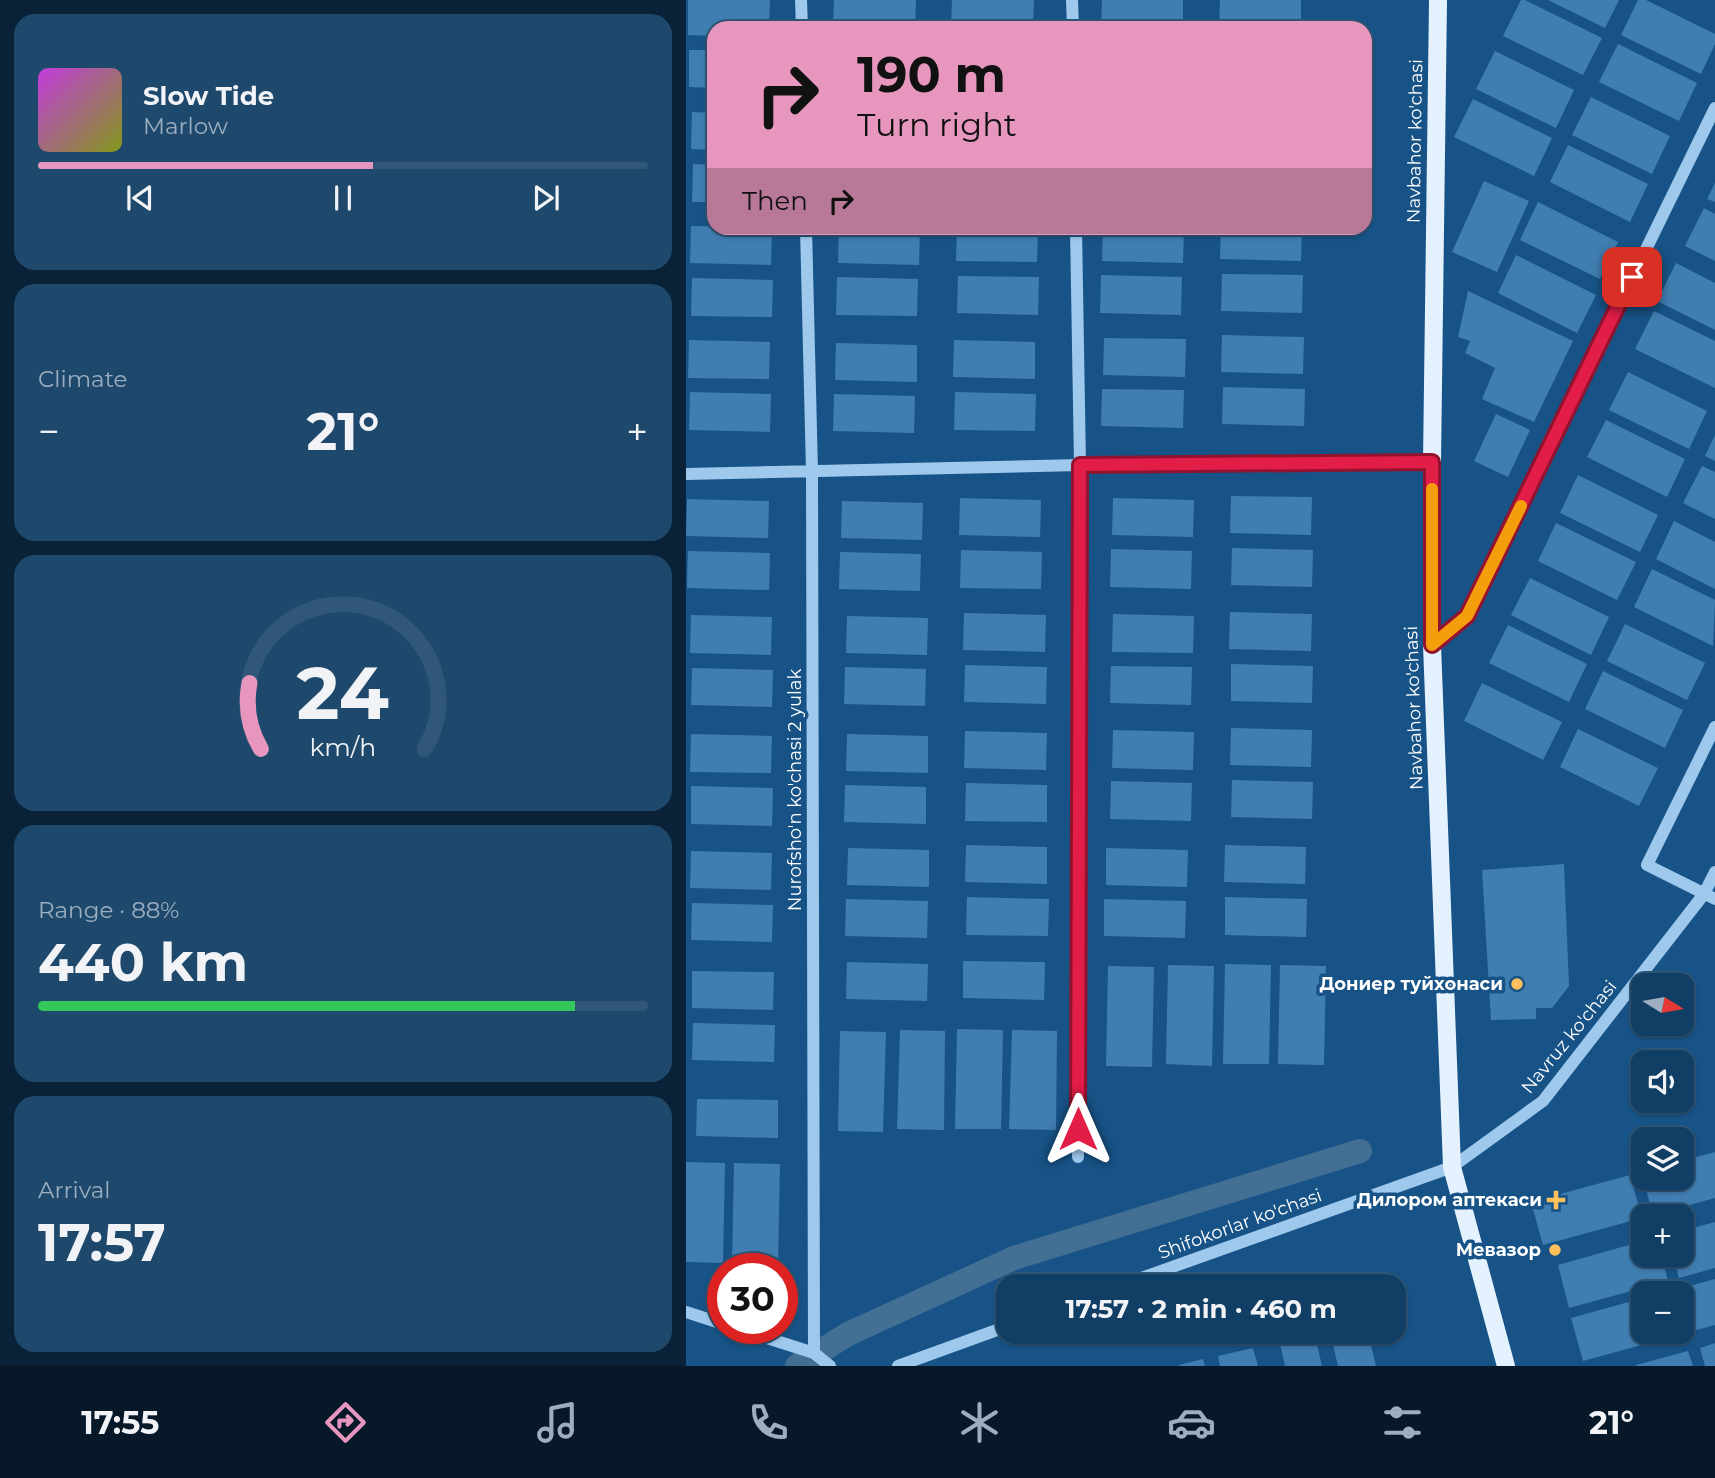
<!DOCTYPE html>
<meta charset="utf-8">
<style>
:root{--surface:#113e64;--page:#1e496d;--text:#f1f3f6;--muted:#9caebf;--line:#305778;--accent:#e797bd}
body{margin:0;font-family:Montserrat,sans-serif;background:var(--page);color:var(--text);height:100vh;display:flex;flex-direction:column;font-size:26px;white-space:nowrap}
*{box-sizing:border-box;margin:0}
p{font-size:23px;color:var(--muted)}
.icon{flex:none;width:38px;height:38px;fill:none;stroke:currentColor;stroke-width:2;stroke-linecap:round;stroke-linejoin:round}
.map{position:relative;flex:1;overflow:hidden}
.drawer{display:flex;flex-direction:column;gap:14px;padding:14px;background:#092237;width:686px}
.drawer>*{flex:none}
.banner{position:absolute;left:21px;top:21px;width:665px;height:214px;border-radius:21px;box-shadow:0 2px 5px #0004,0 0 0 2px var(--line);background:#e797bd;color:#111;overflow:hidden}
.needle{width:46px;rotate:101deg}
.fabs{position:absolute;left:945px;top:973px;display:grid;gap:14px}
.fabs a{display:grid;place-items:center;width:63px;height:63px;border-radius:14px;background:var(--surface);box-shadow:0 2px 5px #0004,0 0 0 2px var(--line);font-size:35px}
.speed{position:absolute;left:21px;top:1253px;display:flex;gap:14px;font-size:35px;font-weight:700;text-align:center}
.speed>*{display:grid;place-content:center;width:91px;height:91px;border-radius:50%;background:var(--surface);box-shadow:0 2px 5px #0004,0 0 0 2px var(--line);line-height:1}
.speed .limit{border:10px solid #d22;background:#fff;color:#111}
.pin{position:absolute;display:grid;place-items:center;width:60px;height:60px;color:#fff;margin:-30px;border-radius:14px;box-shadow:0 4px 10px #0006}
.me{position:absolute;width:77px;margin:-38px;rotate:0deg;stroke-linejoin:round;filter:drop-shadow(0 0 5px #0008)}
.turn{display:flex;align-items:center;gap:24px;height:147px;padding:0 35px;font-size:32px}
.turn .icon{width:91px;height:91px;stroke-width:2.5}
.turn b{display:block;font-size:49px;line-height:60px}
.then{display:flex;align-items:center;height:66px;padding:0 35px;background:#0003;gap:14px;font-size:26px}
.big{font-size:52px;font-weight:700;line-height:1.1}
.drawer .widget{flex:1;display:flex;flex-direction:column;justify-content:center;gap:10px;min-width:0;padding:0 24px;border-radius:21px;background:var(--page)}
.drawer .dial{align-items:center;gap:0}
.dial svg{height:182px;overflow:visible;fill:none;stroke:var(--line);stroke-width:7;stroke-linecap:round;text-anchor:middle}
.dial text{fill:var(--text);stroke:none}
.song{display:flex;align-items:center;gap:21px}
.cover{width:84px;height:84px;border-radius:10px;background:linear-gradient(135deg,hsl(290 70% 55%),hsl(70 70% 35%))}
.played{height:7px;border-radius:4px;background:linear-gradient(90deg,var(--accent) 55%,var(--line) 55%)}
.keys{display:flex;justify-content:space-around;direction:ltr}
.heat{display:flex;justify-content:space-between;align-items:center;font-size:38px;direction:ltr}
.charge{height:10px;border-radius:5px;background:linear-gradient(90deg,#34c759 88%,var(--line) 0)}
.trip{position:absolute;left:310px;top:1274px;width:410px;height:70px;border-radius:21px;background:var(--surface);box-shadow:0 2px 5px #0004,0 0 0 2px var(--line);font-weight:700;line-height:70px;text-align:center}
.menu{display:flex;height:112px;justify-content:space-around;align-items:center;background:#071928;color:var(--muted)}
.menu .icon{width:49px;height:49px}
.menu .on{color:var(--accent)}
.menu b{font-size:32px;color:var(--text)}
main{display:flex;flex:1;min-height:0}
.map>svg:first-child{display:block}
.lines{fill:none;stroke-linecap:round;stroke-linejoin:round}
.canal{stroke:#436f95;stroke-width:24}
.building{fill:#407db0}
.minor{stroke:#9ec9ed;stroke-width:12}
.major{stroke:#e4f1ff;stroke-width:18}
.route-casing{stroke:#92132f;stroke-width:18}
.route{stroke:#e11d48;stroke-width:12}
.slow{stroke:#f59e0b;stroke-width:12}
.poi-dot{fill:#ffbf5a;stroke:#175386;stroke-width:2.5}
.labels{text-anchor:middle;stroke-width:7;stroke-linejoin:round;paint-order:stroke}
.street-label{font-size:18px;fill:#fff;stroke:#175386}
.poi-label{font-size:18px;font-weight:bold;fill:#fff;stroke:#175386;text-anchor:end}
</style>
<main>
<section class="drawer">
<div class="widget">
<div class="song"><i class="cover"></i><div><b>Slow Tide</b><p>Marlow</p></div></div>
<div class="played"></div>
<div class="keys"><svg class="icon" aria-label="previous" viewBox="0 0 24 24"><path d="M18 5L8 12l10 7zM5 5v14"/></svg><svg class="icon" aria-label="pause" viewBox="0 0 24 24"><path d="M8 5v14M16 5v14"/></svg><svg class="icon" aria-label="next" viewBox="0 0 24 24"><path d="M6 5l10 7-10 7zM19 5v14"/></svg></div>
</div>
<div class="widget"><p>Climate</p>
<div class="heat"><a>−</a><b class="big">21°</b><a>+</a></div>
</div>
<div class="widget dial"><svg viewBox="0 0 100 80">
<path d="M14 69A42 42 0 1 1 86 69"/>
<path d="M14 69A42 42 0 0 1 9 40" stroke="#e797bd"/>
<text x="50" y="56" font-size="32" font-weight="700">24</text>
<text x="50" y="72" font-size="11">km/h</text>
</svg></div>
<div class="widget"><p>Range · 88%</p><b class="big">440 km</b><div class="charge"></div></div>
<div class="widget"><p>Arrival</p><b class="big">17:57</b></div>
</section>
<div class="map">
<svg width="1029" height="1366" viewBox="0 0 1029 1366">
<rect width="100%" height="100%" fill="#175386"/>
<g class="lines">
<path class="canal" d="M111 1366 162 1334 328 1258 674 1151"/>
</g>
<path class="building" d="M2 0H84L83 28H28V36L2 35Z
M148 0H230L229 28H147Z
M266 0H348L347 28H265Z
M416 0H497V28H415Z
M534 0H615V28H533Z
M835 0H839L916 38 897 75 817 36Z
M862 0H933L919 28Z
M952 0H960L1029 34V44L1015 74 935 35Z
M932 44 1011 83 993 121 913 82Z
M3 50H28V88L3 87Z
M809 51 888 90 870 128 790 89Z
M905 97 984 136 966 174 886 135Z
M787 99 866 138 848 176 768 137Z
M6 112 28 113V150L5 149Z
M882 145 962 184 944 222 864 182Z
M7 164 28 165V202H6Z
M798 181 843 201 811 272 766 252Z
M1029 183V202L1021 199Z
M852 202 932 242 914 279 834 240Z
M1018 208 1029 214V261L999 246Z
M5 226 86 228 85 265 4 263Z
M153 228H234L233 265 152 263Z
M271 228H352L351 262 270 261Z
M417 228H498L497 263 416 261Z
M535 228H616L615 261 534 259Z
M830 255 910 295 891 333 812 293Z
M990 263 1029 283V330L971 301Z
M536 274 617 275 616 313 535 311Z
M415 275 496 277 495 315 414 313Z
M272 276 353 277 352 315 271 313Z
M151 277 232 279 231 316 150 315Z
M6 278 87 280 86 317 5 316Z
M782 291 887 341 848 422 796 399 809 368 779 353 784 341 772 337Z
M968 311 1029 341V388L949 349Z
M536 335 618 337 617 374 535 372Z
M418 338 500 339 499 377 417 375Z
M3 340 84 342 83 379 2 378Z
M268 340 349 342V379L267 377Z
M150 343 231 345V382L149 380Z
M942 372 1021 411 1003 449 923 410Z
M537 387 619 389 618 426 536 424Z
M416 389 498 390 497 428 415 426Z
M4 392 85 394 84 432 3 430Z
M269 392 350 394 349 431 268 430Z
M148 394 229 396 228 433 147 431Z
M810 414 844 430 822 477 788 461Z
M920 420 999 459 981 497 901 457Z
M1029 435V461L1019 456Z
M1016 466 1029 472V519L997 503Z
M892 475 972 515 954 552 874 513Z
M545 496 626 497 625 535 544 533Z
M274 498 355 500 354 537 273 535Z
M427 498 508 500 507 537 426 535Z
M1 499 83 501 82 538 0 536Z
M156 501 237 503 236 540 155 538Z
M988 521 1029 542V589L970 559Z
M870 523 950 562 931 600 852 561Z
M546 548 627 550 626 587 545 585Z
M425 549 506 551 505 589 424 587Z
M275 550 356 552 355 589 274 588Z
M2 551 84 553 83 590 1 588Z
M154 552 235 554 234 591 153 589Z
M966 569 1029 600 1027 646 948 607Z
M844 578 923 617 905 655 825 615Z
M544 612 626 614 625 651 543 649Z
M278 613 360 615 359 652 277 650Z
M427 614 508 616 507 653 426 652Z
M5 615 86 617 85 655 4 653Z
M161 616 242 618 241 655 160 653Z
M939 624 1019 663 1001 700 921 661Z
M822 625 901 664 883 702 803 663Z
M545 664 627 666 626 703 545 701Z
M279 665 361 667 360 704 278 702Z
M425 666 506 667 505 705 424 703Z
M159 667 240 669 239 706 158 704Z
M6 668 87 670 86 707 5 705Z
M917 671 997 710 979 748 899 709Z
M796 683 876 722 857 760 778 721Z
M545 728 626 730 625 767 544 765Z
M892 729 972 768 953 806 874 767Z
M427 730 508 732 507 770 426 768Z
M279 731 361 733 360 770 278 768Z
M5 734 86 736 85 773 4 772Z
M161 734 242 736V773L160 771Z
M546 780 627 782 626 819 545 817Z
M425 781 506 783 505 821 424 819Z
M280 783 361 785V822L279 821Z
M159 785 240 787V824L158 822Z
M5 786 87 788 86 826 5 824Z
M280 845 361 847V884L279 882Z
M539 845 620 847 619 884 538 882Z
M162 848 243 850V887L161 885Z
M420 848 502 850 501 887 420 885Z
M5 851 86 853 85 890 4 888Z
M878 864 883 986 866 1008H850V1019L805 1020 796 870Z
M281 897 363 899 362 936 280 935Z
M539 897 621 899 620 937 539 935Z
M160 899 242 901 241 938 159 936Z
M418 899 500 901 499 938 418 936Z
M6 903 87 905 86 942 5 940Z
M277 961 359 962 358 1000 277 998Z
M161 962 242 964 241 1001 160 999Z
M539 964 585 965 583 1064H537Z
M482 965 528 966 526 1066 480 1064Z
M594 965 640 966 638 1065 592 1064Z
M422 966 468 967 466 1067 420 1066Z
M6 971 88 972 87 1010 6 1008Z
M7 1023 89 1025 88 1062 6 1060Z
M271 1029 317 1030 315 1129H269Z
M214 1030 259 1031 258 1130 211 1129Z
M326 1030 371 1031 370 1130 323 1129Z
M154 1031 200 1032 197 1132 152 1131Z
M11 1099 92 1100V1138L10 1136Z
M1029 1152V1198L967 1215 957 1178H996V1161Z
M0 1162 39 1163 37 1263 0 1262Z
M48 1163 94 1164 92 1264 46 1263Z
M944 1175 956 1218 857 1245 845 1202Z
M1029 1222V1268L993 1278 987 1255H996V1231Z
M957 1241V1255H975L982 1281 883 1308 872 1265Z
M1029 1279V1325L1007 1331 996 1288Z
M957 1298V1332H995L996 1334 897 1361 885 1318Z
M606 1332H628L636 1366H599L592 1335Z
M644 1332H682L690 1366H652Z
M1029 1343V1366H1019L1014 1348Z
M567 1348 572 1366H534L532 1356Z
M1002 1351 1007 1366H950V1365Z
M517 1359 519 1366H493V1365Z"/>
<g class="lines">
<path class="minor" d="M115 0 116 28
M386 0 387 28
M120 228 126 471 128 1353
M390 228 394 465 392 1157
M0 474 394 465 746 462
M746 645 781 616 1029 108
M1029 727 961 865 1029 899
M433 1286 766 1167 857 1101 1018 894 1029 872
M0 1312 37 1324
M50 1328 128 1353 144 1366
M212 1366 322 1326"/>
<path class="major" d="M752 0 746 462V645L766 1167 820 1366"/>
</g>
<g class="lines">
<g class="route-casing">
<path id="route" d="M392 1129 394 465 746 462V645L781 616 946 277"/>
</g>
<use href="#route" class="route"/>
<path class="slow" d="M746 489V645L781 616 835 506"/>
</g>
<g class="poi-dot">
<circle cx="831" cy="984" r="7"/>
<path d="M866.5 1189.5h7v7h7v7h-7v7h-7v-7h-7v-7h7z"/>
<circle cx="869" cy="1250" r="7"/>
</g>
<g class="labels">
<g class="street-label">
<text transform="translate(729 141) rotate(-89)" y="6">Navbahor ko'chasi</text>
<text transform="translate(728 708) rotate(-92)" y="6">Navbahor ko'chasi</text>
<text transform="translate(109 790) rotate(-90)" y="6">Nurofsho'n ko'chasi 2 yulak</text>
<text transform="translate(883 1037) rotate(-51)" y="6">Navruz ko'chasi</text>
<text transform="translate(554 1224) rotate(-20)" y="6">Shifokorlar ko'chasi</text>
</g>
<g class="poi-label">
<text x="817" y="990">Дониер туйхонаси</text>
<text x="856" y="1206">Дилором аптекаси</text>
<text x="855" y="1256">Мевазор</text>
</g>
</g>
</svg>
<div class="fabs">
<a><svg class="needle" viewBox="-14 -14 28 28"><path d="M0-13l5 13h-10z" fill="#e53935"/><path d="M0 13l5-13h-10z" fill="#9caebf"/></svg></a>
<a><svg class="icon" aria-label="sound" viewBox="0 0 24 24"><path d="M4 9h4l5-4v14l-5-4H4zM17 9q2 3 0 6"/></svg></a>
<a><svg class="icon" aria-label="layers" viewBox="0 0 24 24"><path d="M12 4l9 5-9 5-9-5zM3 14l9 5 9-5"/></svg></a>
<a>+</a>
<a>−</a>
</div>
<div class="speed"><div class="limit">30</div></div>
<div class="pin" style="left:946px;top:277px;background:#d93025"><svg class="icon" aria-label="arrive" viewBox="0 0 24 24"><path d="M6 21V4h12l-3 4 3 4H6"/></svg></div>
<svg class="me" style="left:392px;top:1129px" viewBox="-20 -20 40 40"><path d="M0-17L14 15 0 8-14 15z" fill="#e11d48" stroke="#fff" stroke-width="4"/></svg>
<div class="trip">17:57 · 2 min · 460 m</div>
<div class="banner">
<div class="turn"><svg class="icon" aria-label="right" viewBox="0 0 24 24"><path d="M7 20v-9h11M14 6l5 5-5 5"/></svg><div><b>190 m</b>Turn right</div></div>
<div class="then">Then<svg class="icon" aria-label="right" viewBox="0 0 24 24"><path d="M7 20v-9h11M14 6l5 5-5 5"/></svg></div>
</div>
</div>
</main>
<nav class="menu">
<b>17:55</b>
<svg class="icon on" aria-label="directions" viewBox="0 0 24 24"><path d="M12 3l9 9-9 9-9-9zM9 14v-3h6M13 9l2 2-2 2"/></svg>
<svg class="icon" aria-label="music" viewBox="0 0 24 24"><path d="M9 18V5l10-2v13"/><circle cx="6" cy="18" r="3"/><circle cx="16" cy="16" r="3"/></svg>
<svg class="icon" aria-label="phone" viewBox="0 0 24 24"><path d="M5 4h4l2 5-3 2q2 4 5 5l2-3 5 2v4C11 20 4 13 5 4z"/></svg>
<svg class="icon" aria-label="climate" viewBox="0 0 24 24"><path d="M12 3v18M4 7l16 10M4 17L20 7"/></svg>
<svg class="icon" aria-label="car" viewBox="0 0 24 24"><path d="M5 17H2v-5l4-1 3-4h7l3 4 3 1v5h-3M9 17h6M6 11h13"/><circle cx="7" cy="17" r="2"/><circle cx="17" cy="17" r="2"/></svg>
<svg class="icon" aria-label="filters" viewBox="0 0 24 24"><path d="M4 7h16M4 17h16"/><circle cx="9" cy="7" r="2"/><circle cx="15" cy="17" r="2"/></svg>
<b>21°</b>
</nav>
